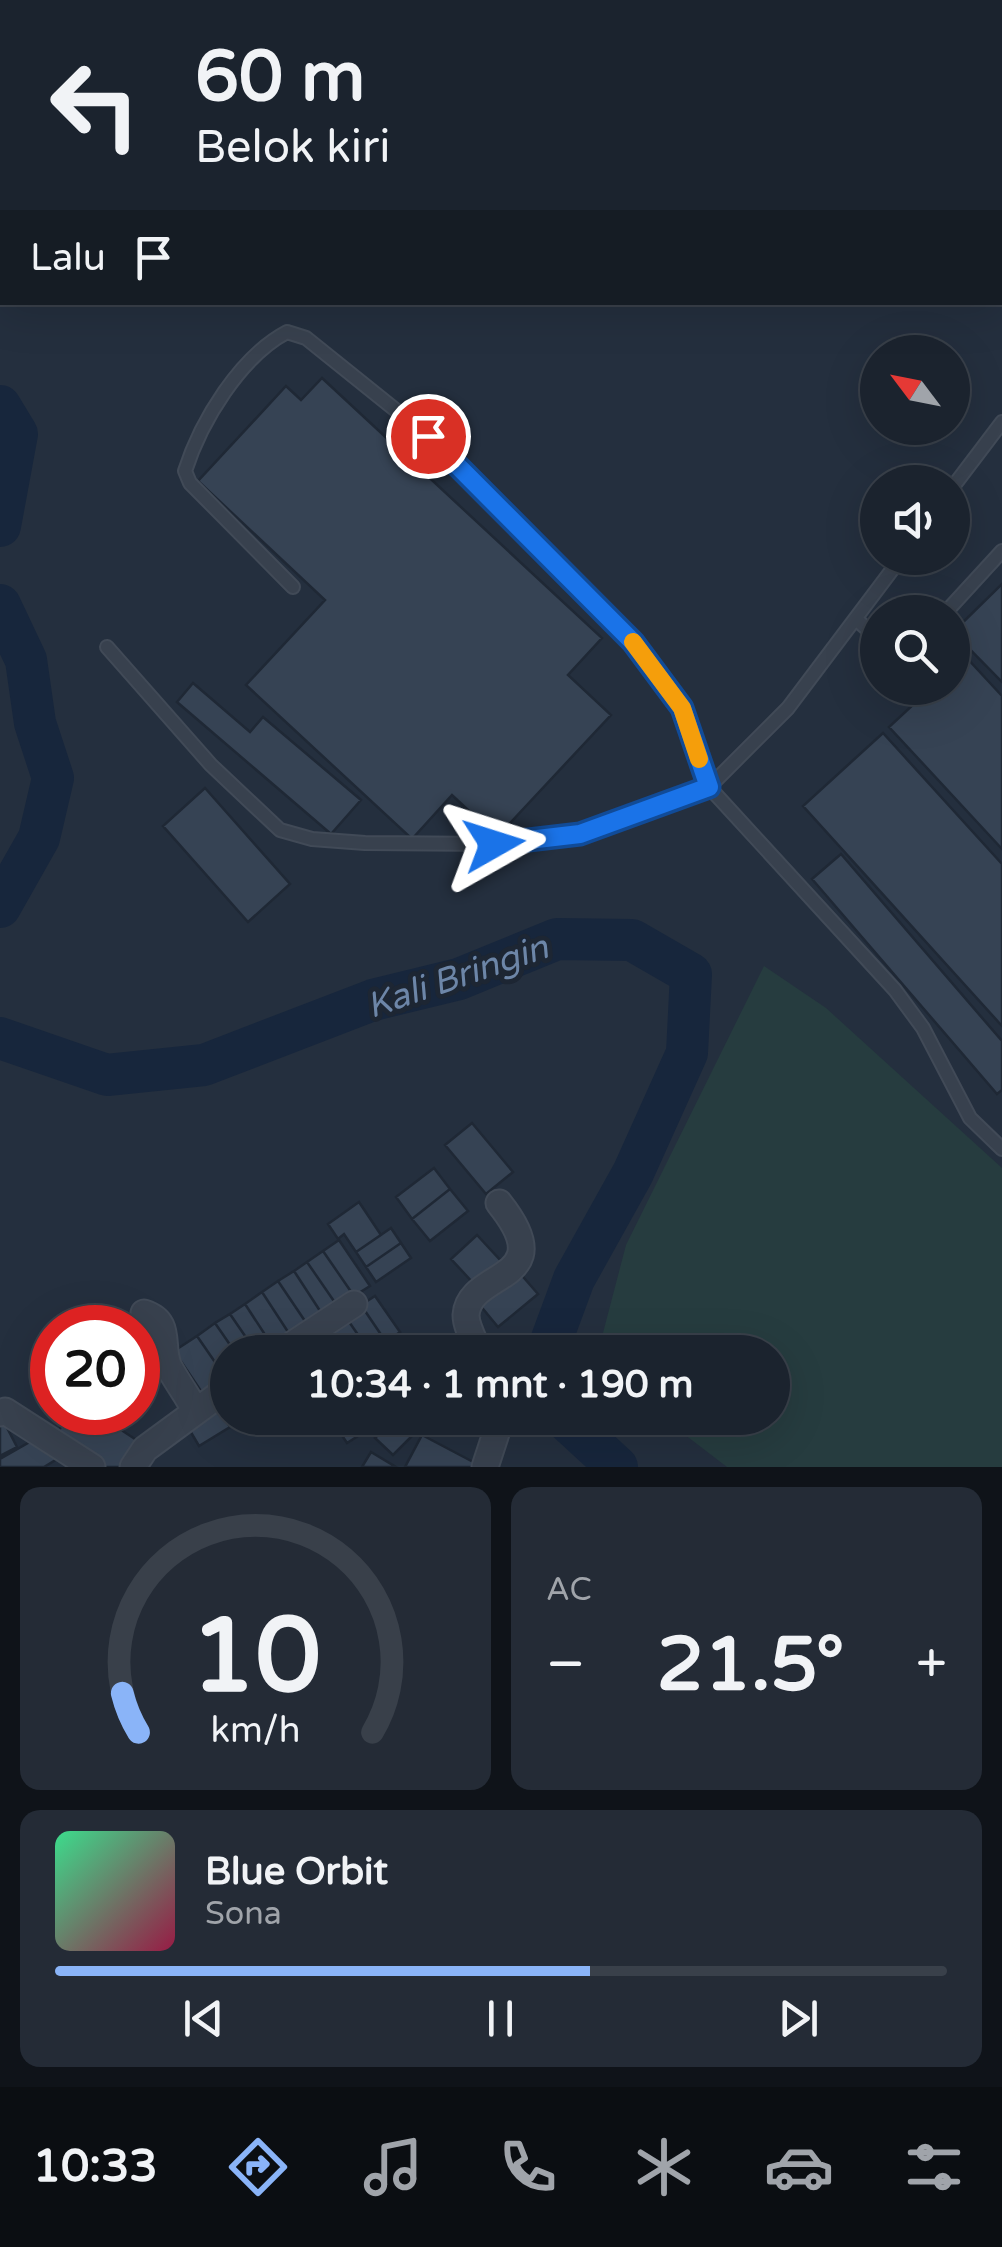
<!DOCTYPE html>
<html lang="id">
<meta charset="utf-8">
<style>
:root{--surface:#1b232e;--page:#242b36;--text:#f1f3f6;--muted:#a0a4aa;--line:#39404a;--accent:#8ab4f8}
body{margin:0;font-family:"Varela Round",sans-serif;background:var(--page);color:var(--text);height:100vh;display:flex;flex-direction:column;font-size:38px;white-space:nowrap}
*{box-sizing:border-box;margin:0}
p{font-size:32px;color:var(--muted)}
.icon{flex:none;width:55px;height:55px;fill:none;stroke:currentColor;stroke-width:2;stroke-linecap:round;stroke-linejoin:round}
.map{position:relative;height:1467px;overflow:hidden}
.sheet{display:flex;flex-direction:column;gap:20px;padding:20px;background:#0f1319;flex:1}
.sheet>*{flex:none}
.hud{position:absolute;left:0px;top:0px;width:1002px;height:305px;box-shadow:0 10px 40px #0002,0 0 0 2px var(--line);background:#1b232e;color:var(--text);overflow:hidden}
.needle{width:65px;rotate:302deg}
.buttons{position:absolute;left:860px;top:335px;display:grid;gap:20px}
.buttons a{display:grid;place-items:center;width:110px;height:110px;border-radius:50%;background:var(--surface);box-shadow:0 10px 40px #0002,0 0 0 2px var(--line);font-size:50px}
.speed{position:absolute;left:30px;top:1305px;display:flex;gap:20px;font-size:50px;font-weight:700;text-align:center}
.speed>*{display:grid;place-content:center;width:130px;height:130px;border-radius:50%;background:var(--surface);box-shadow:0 10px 40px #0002,0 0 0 2px var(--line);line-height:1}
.speed .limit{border:15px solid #d22;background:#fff;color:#111}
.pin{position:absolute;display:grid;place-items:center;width:85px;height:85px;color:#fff;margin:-42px;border:5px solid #fff;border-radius:50%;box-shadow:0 2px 10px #0007}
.me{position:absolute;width:110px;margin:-55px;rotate:84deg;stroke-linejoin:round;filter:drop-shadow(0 0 8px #0008)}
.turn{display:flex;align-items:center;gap:35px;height:210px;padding:0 30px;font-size:45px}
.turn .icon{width:130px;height:130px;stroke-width:2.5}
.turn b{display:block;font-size:70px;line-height:85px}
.then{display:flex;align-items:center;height:95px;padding:0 30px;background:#0003;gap:20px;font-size:38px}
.big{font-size:75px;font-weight:700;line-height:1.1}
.sheet .widget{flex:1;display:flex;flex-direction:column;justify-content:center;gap:15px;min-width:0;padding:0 35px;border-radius:20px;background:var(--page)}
.sheet .dial{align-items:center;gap:0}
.dial svg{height:260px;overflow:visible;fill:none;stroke:var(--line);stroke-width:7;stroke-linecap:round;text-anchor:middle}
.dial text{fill:var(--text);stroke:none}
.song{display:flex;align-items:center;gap:30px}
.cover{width:120px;height:120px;border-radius:15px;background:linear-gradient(135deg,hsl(150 70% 55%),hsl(340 70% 35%))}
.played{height:10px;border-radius:5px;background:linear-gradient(90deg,var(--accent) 60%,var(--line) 60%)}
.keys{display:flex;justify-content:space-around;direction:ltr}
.heat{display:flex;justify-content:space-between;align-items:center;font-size:55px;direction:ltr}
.sheet .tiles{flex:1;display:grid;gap:20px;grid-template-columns:1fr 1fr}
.widget:last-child{grid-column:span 2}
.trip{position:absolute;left:210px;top:1335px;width:580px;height:100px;border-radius:50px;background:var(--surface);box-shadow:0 10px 40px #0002,0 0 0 2px var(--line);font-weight:700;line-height:100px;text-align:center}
.tab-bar{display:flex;height:160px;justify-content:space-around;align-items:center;background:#0b0e12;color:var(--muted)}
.tab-bar .icon{width:70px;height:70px}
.tab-bar .active{color:var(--accent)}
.tab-bar b{font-size:45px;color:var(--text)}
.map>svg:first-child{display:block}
.green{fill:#263c3f}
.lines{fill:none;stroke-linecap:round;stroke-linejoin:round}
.river{stroke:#17263c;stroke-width:42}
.building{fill:#364354;stroke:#1f2835;stroke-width:2.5}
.lane-casing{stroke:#414a57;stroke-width:16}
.street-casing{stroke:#414a57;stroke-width:29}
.lane{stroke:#38414e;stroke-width:12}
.street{stroke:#38414e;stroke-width:25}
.route-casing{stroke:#114b97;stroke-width:25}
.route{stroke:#1a73e8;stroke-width:18}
.slow{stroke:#f59e0b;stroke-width:18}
.labels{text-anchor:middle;stroke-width:10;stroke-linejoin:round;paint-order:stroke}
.water-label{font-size:35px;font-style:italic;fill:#6d86a8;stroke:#1d2633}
</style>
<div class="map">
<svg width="1002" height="1467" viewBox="0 0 1002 1467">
<rect width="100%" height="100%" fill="#242f3e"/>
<path class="green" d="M764 966 826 1008 1002 1168V1467H727L663 1418H772V1352H598L626 1245Z"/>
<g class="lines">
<path class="river" d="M0 406 17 434 0 526
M0 605 26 660 35 723 53 778 39 838 0 907
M0 1038 107 1075 204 1065 373 1000 459 979 557 939 632 940 691 974 687 1053 633 1173 574 1279 547 1352
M564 1418 617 1467"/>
</g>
<path class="building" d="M405 0H693L403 2Z
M948 0H1002V81L1000 2Z
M322 378 602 638 568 675 611 715 497 837 452 795 412 839 246 685 325 600 198 481 286 386 301 400Z
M1002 584V682L953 632Z
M965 656 1002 696V849L889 727 931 688H952V668Z
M193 683 250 732 263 717 361 800 331 834 177 702Z
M883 733 1002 864V1026L803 806Z
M205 788 290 884 248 922 163 826Z
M841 854 1002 1041V1090L997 1094 812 879Z
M472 1123 513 1172 486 1194 445 1145Z
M434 1168 450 1189 412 1219 396 1197Z
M450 1189 468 1211 430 1241 412 1219Z
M359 1202 381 1235 356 1252 344 1234 338 1239 328 1224Z
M391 1228 401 1243 366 1267 356 1252Z
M477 1235 501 1261 475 1285 451 1259Z
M339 1240 370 1286 354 1296 323 1251Z
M401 1243 411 1258 376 1282 366 1267Z
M323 1251 354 1296 338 1307 307 1262Z
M307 1262 338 1307 324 1317 294 1271Z
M294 1271 324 1317 309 1327 278 1281Z
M518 1271 538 1294 498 1327 479 1304Z
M278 1281 309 1327 292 1338 262 1292Z
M262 1292 292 1338 275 1350 245 1304Z
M375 1296 400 1332 386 1342 361 1305Z
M245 1304 275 1350 271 1352H256L230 1314Z
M361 1305 386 1342 370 1352 345 1316Z
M230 1314 256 1352H235L215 1323Z
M345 1316 370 1352H348L330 1326Z
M215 1323 235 1352H228V1381L197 1336Z
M330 1326 348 1352H324L314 1337Z
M197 1336 228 1381 205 1397 174 1351Z
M220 1410 230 1427 199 1446 189 1429Z
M70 1412H94L138 1441 121 1467H105L56 1435Z
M347 1418H377L380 1422 347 1443 335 1425Z
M395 1418 414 1434 393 1455 375 1438Z
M3 1420 17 1447 0 1456V1422Z
M422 1435 477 1464 476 1467H405Z
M35 1439 62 1456 44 1467H0V1459Z
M371 1452 396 1467H362Z"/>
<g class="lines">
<g class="lane-casing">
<path id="lane" d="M388 2 391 0
M952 488 1002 422
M293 587 190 483 185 471C201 421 240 357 287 332L306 338 428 436 633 642 682 708 709 787 895 990 923 1028 970 1118 1002 1149
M946 612 1002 551
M856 619 878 639
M107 647 211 765 280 830 312 839 365 843 494 844 580 834 709 787 788 708 901 558"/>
</g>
<g class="street-casing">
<path id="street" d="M144 1313C173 1322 159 1346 169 1367 177 1382 187 1395 195 1410
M281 1352 354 1304
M479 1352C475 1342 466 1327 466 1315 469 1269 563 1283 499 1203
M0 1413 5 1411 92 1467
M133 1467 145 1449 228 1388
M485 1467 501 1418"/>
</g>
<use href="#lane" class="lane"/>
<use href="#street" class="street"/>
</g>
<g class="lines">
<g class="route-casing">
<path id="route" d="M428 436 633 642 682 708 709 787 580 834 494 844"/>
</g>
<use href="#route" class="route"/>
<path class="slow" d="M633 642 682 708 699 759"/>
</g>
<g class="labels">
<g class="water-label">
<text transform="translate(457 976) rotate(-19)" y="12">Kali Bringin</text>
</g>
</g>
</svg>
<div class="buttons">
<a><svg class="needle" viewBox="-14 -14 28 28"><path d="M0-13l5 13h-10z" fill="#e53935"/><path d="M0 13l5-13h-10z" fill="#a0a4aa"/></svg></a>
<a><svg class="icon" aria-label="sound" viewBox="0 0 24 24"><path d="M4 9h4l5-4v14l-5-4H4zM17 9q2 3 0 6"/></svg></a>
<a><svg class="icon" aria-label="search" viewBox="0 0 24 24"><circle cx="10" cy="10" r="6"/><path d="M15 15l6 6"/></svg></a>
</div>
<div class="speed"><div class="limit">20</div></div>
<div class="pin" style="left:428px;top:436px;background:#d93025"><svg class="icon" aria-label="arrive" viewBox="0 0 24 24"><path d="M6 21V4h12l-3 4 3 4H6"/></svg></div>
<svg class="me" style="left:494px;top:844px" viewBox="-20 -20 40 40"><path d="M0-17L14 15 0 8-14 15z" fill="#1a73e8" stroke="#fff" stroke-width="4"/></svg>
<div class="trip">10:34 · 1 mnt · 190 m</div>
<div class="hud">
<div class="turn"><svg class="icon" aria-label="left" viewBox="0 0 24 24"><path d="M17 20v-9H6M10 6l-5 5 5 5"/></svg><div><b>60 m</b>Belok kiri</div></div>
<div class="then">Lalu<svg class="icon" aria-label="arrive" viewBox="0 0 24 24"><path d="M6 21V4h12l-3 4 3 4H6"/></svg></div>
</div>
</div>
<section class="sheet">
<div class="tiles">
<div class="widget dial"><svg viewBox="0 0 100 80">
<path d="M14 69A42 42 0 1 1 86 69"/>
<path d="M14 69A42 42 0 0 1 9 57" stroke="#8ab4f8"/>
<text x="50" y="56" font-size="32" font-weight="700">10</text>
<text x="50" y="72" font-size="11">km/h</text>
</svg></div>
<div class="widget"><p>AC</p>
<div class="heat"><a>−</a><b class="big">21.5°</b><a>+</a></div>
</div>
<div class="widget">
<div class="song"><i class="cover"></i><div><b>Blue Orbit</b><p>Sona</p></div></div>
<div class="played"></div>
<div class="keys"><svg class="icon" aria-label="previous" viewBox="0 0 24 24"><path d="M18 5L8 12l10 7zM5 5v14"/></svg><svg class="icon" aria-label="pause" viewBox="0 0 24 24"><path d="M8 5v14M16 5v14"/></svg><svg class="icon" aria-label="next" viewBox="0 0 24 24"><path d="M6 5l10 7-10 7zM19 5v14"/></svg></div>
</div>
</div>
</section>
<nav class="tab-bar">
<b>10:33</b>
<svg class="icon active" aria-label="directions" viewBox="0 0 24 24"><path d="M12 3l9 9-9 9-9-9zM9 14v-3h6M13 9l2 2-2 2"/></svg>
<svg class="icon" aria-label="music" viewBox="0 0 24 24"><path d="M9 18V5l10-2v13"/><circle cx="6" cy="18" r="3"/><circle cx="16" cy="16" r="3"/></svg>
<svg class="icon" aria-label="phone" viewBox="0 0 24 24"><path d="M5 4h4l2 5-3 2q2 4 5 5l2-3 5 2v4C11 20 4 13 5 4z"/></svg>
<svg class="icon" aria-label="climate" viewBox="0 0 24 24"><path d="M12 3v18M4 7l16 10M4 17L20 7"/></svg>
<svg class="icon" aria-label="car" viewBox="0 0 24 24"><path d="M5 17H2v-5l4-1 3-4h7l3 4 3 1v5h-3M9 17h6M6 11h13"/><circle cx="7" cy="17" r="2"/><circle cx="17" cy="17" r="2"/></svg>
<svg class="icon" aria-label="filters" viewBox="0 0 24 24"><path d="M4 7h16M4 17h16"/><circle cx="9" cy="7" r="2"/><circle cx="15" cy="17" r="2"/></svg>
</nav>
